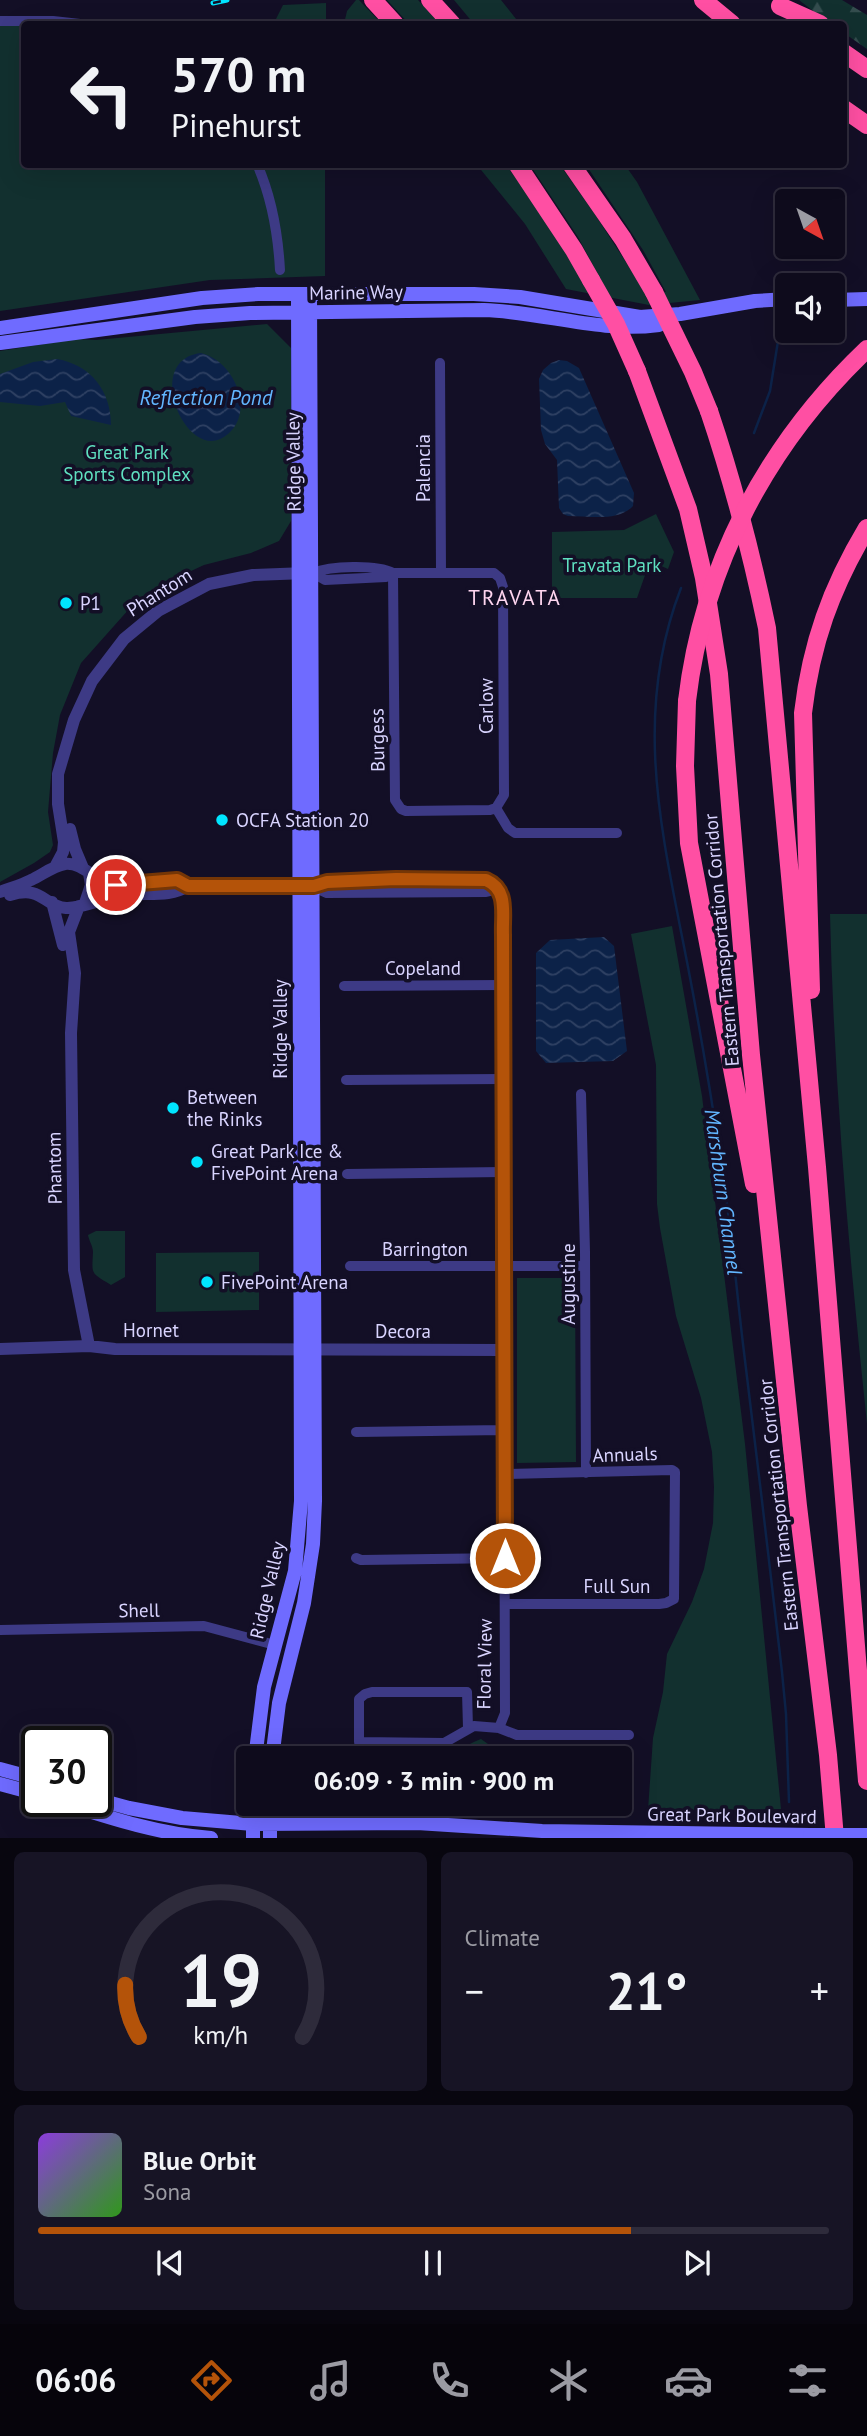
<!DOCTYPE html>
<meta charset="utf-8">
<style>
:root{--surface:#0e0b1c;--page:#171425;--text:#f1f3f6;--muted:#9b9ba3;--line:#2e2b3b;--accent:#b45309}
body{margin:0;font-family:"PT Sans",sans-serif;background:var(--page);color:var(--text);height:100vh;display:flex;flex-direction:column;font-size:26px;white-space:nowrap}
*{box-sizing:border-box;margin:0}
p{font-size:23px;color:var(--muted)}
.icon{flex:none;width:38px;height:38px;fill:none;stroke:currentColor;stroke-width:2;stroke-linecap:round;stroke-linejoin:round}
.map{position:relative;height:1838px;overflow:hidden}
.details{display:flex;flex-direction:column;gap:14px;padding:14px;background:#08060f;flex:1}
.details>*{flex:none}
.banner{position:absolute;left:21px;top:21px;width:826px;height:147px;border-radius:7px;box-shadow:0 7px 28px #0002,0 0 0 2px var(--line);background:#0e0b1c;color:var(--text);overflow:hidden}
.needle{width:46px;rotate:140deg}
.controls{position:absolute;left:775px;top:189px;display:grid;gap:14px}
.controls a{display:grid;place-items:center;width:70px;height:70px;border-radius:7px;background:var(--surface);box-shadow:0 7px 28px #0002,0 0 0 2px var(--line);font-size:35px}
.speed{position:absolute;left:21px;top:1726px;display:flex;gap:14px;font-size:35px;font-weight:700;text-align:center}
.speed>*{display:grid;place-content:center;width:91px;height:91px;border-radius:50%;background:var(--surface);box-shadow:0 7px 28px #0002,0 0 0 2px var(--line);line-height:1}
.speed .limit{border:4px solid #111;border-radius:10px;background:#fff;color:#111}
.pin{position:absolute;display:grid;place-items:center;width:60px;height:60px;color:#fff;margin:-30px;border:4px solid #fff;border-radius:50%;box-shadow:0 2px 7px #0007}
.me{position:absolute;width:77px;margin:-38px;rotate:0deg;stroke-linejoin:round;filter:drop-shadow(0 0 5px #0008)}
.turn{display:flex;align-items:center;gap:24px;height:147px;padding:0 35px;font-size:32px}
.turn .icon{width:91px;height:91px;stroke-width:2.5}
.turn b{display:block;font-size:49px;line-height:60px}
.big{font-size:52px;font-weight:700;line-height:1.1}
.details .card{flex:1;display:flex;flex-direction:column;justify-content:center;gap:10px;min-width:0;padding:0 24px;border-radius:10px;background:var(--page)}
.details .dial{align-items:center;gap:0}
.dial svg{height:182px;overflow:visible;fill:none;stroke:var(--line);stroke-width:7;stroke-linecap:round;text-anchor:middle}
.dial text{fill:var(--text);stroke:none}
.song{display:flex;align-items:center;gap:21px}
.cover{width:84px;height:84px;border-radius:10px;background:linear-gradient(135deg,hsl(270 70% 55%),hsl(110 70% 35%))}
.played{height:7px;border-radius:4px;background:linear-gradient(90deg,var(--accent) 75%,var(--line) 75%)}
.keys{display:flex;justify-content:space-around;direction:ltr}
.heat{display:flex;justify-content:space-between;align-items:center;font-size:38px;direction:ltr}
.details .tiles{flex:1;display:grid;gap:14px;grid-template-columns:1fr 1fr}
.card:last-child{grid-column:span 2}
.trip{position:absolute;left:236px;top:1746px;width:396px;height:70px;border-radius:7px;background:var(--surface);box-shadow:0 7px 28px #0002,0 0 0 2px var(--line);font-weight:700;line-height:70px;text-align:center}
.menu{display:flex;height:112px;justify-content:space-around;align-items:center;background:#06040b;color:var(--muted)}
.menu .icon{width:49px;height:49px}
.menu .on{color:var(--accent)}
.menu b{font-size:32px;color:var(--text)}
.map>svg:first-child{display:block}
.green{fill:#12302f}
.forest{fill:url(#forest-firs)}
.water{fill:url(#water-waves)}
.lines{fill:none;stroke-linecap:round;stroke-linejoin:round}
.stream{stroke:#0c2248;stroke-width:2.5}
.minor{stroke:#3d3a85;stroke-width:10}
.tertiary{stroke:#3d3a85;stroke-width:12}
.secondary{stroke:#6f6bff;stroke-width:14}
.motorway{stroke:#ff4fa3;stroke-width:18}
.rail-casing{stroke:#00e5ff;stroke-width:5}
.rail{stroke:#130f26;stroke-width:2.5;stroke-dasharray:8;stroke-linecap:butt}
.secondary-bridge{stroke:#6f6bff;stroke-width:14}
.motorway-bridge{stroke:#ff4fa3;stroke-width:18}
.route-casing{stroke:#753606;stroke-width:18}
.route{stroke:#b45309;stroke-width:12}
.poi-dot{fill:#00e5ff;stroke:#130f26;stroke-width:2.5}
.labels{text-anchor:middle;stroke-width:7;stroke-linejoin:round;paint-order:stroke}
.street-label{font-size:19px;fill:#d9d4ff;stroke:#130f26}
.park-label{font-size:19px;fill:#5fe0c0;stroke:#130f26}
.poi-label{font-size:19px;fill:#d9d4ff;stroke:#130f26;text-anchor:start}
.water-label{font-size:21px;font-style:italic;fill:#62b6ff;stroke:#130f26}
.neighbourhood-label{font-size:21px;letter-spacing:2px;fill:#ffd6f0;stroke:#130f26}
</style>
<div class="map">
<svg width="867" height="1838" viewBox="0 0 867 1838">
<defs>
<pattern id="forest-firs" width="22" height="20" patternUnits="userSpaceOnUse" patternTransform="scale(1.75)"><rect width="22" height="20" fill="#12302f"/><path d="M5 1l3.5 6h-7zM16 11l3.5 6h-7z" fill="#344d4e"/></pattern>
<pattern id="water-waves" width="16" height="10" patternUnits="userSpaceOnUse" patternTransform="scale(1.75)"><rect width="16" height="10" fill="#0c2248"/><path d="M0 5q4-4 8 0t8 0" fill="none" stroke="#2f4163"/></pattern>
</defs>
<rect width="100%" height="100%" fill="#130f26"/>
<path class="green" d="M356 0H359L382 24H344L347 11Z
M387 0H418L440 24H409Z
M454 0H501L520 24H474Z
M326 3V24H24V164L325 165V276L210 280 0 311V22L275 21 283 5Z
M477 165H506L530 197 601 280 578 237 530 165H560L594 213 644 290 666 292 643 250 586 165H625L637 182 700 300 649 305 566 289 525 224Z
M267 324 291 348V521L279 541 251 553 204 565 163 584 130 608 81 663 60 715 53 753 48 812 53 845 50 852 34 863 0 882V351L76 339 96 340Z
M656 514 674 552 668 569 650 561 637 598H552V532L624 530Z
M830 914H867V1424C849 1254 834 1085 830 914Z
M672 926 702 1096 745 1444 781 1809 648 1810 653 1738 663 1692 667 1654 692 1602 704 1569 713 1523 714 1487 712 1452 701 1398 676 1316 660 1228 657 1204 656 1065 631 934Z
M96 1231H125V1277L111 1285C90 1272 92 1275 93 1252 93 1246 89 1241 88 1235Z
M259 1252V1310L156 1312V1253Z
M517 1278H575L576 1462 517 1463Z
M481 1739 495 1749H547V1759H433V1755C458 1755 460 1747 481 1739Z"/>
<path class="forest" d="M799 0H842L867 15V49L844 33V24H830Z"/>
<path class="water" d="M201 353C233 360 256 410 228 434 189 469 140 360 201 353Z
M57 359C91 365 111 391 111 425L71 416 65 402 40 406 0 402V374L33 362Z
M559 360 567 361 579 368 634 493 633 506C618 522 590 516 568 516L563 514 559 508 557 460 545 444 541 430 539 379 543 370 551 363Z
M604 937 614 946 627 1051 613 1061 546 1063 536 1051V953L550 940Z"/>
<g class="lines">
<path class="stream" d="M754 433 770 391 783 310
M681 588C631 717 663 837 688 967 701 1034 712 1101 722 1168 731 1227 736 1285 743 1344 756 1453 770 1563 782 1672L786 1714 789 1802"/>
<path class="minor" d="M0 21H53L80 24
M257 164C272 198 278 233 280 270
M440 363 441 573
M313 573C330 566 376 564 393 573H494L500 578 503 587 504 795 496 808
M313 573 325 580 386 577 393 573
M393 573 395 800 401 809 406 811 490 810 496 808
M496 808 508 828 515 833H617
M344 986 503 985
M346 1080 503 1079
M581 1094 585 1252 586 1473
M347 1174 503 1172
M350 1266H585
M356 1432 504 1430
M504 1474 672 1470 675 1472 674 1599 666 1603 659 1604H505
M356 1558 361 1560 505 1558
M0 1630 204 1626 275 1645
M468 1728 467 1692H372L365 1694 359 1699V1742L444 1743 474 1726 499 1728 517 1735H629
M499 1728 505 1713 504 1350"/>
<path class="tertiary" d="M70 829 75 849 83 868
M55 867 63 852 64 842 58 804V774L74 720 92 681 124 639 158 611 209 584 253 575 306 573
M314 886 327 892 486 891 499 888
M0 892C10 888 21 885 31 880 42 875 53 866 65 864 84 862 96 883 114 885 141 888 162 871 188 886H314L327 882 396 879 486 880 499 888
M10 895C43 885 43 906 66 908 80 909 108 897 125 895 147 892 169 898 188 886
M52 902 63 945
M85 903 91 885 89 873
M79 906 69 932 75 973 71 1033 74 1270 89 1346
M0 1349 89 1346 115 1349 504 1350 502 895 499 888"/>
<path class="secondary" d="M833 300 867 299
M0 328 202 298 258 294H474L520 297 640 317 680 314 755 301 788 299
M0 343 195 317 250 313 484 310C544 312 598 333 659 325
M255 1759 264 1687 295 1571 301 1501 298 294
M272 1759 279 1703 304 1603 313 1544 315 1501 310 294
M0 1769 37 1779
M0 1784 37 1794
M96 1799 129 1808 182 1818 253 1824 417 1823 542 1831 810 1835
M57 1801C107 1817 157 1834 211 1838
M270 1804V1838
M292 1804 313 1814 332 1816
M253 1838V1804"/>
<path class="motorway" d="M373 0 395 24
M430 0 452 24
M703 0 732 24
M780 6 820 24
M844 53 867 69
M844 109 867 125
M517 164 574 250 591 280
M571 164 623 239 654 292
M637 371 688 509 704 578 719 674 751 1055 798 1506 828 1755 835 1838
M709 411C734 485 751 551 767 628L817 1167 867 1781
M687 701 685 766 689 843 754 1184
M811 990 803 713C811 644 831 588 867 528"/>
<g class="rail-casing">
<path id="rail" d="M213 3 227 0"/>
</g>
<use href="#rail" class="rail"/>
<path class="secondary-bridge" d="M810 1835H867"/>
<path class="motorway-bridge" d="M591 280 616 324 637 371
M654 292 693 372 709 411
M687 701C703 564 768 443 867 349"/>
</g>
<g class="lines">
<g class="route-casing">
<path id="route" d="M116 885 177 880 188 886H314L327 882 396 879 486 880C509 890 502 914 503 935L505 1558"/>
</g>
<use href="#route" class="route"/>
</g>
<g class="poi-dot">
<circle cx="66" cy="603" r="7"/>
<circle cx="222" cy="820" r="7"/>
<circle cx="173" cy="1108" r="7"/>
<circle cx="197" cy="1162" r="7"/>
<circle cx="207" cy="1282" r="7"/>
</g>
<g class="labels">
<g class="street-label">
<text transform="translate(356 292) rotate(-1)" y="7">Marine Way</text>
<text transform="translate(293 462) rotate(-91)" y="7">Ridge Valley</text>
<text transform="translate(423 468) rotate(-90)" y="7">Palencia</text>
<text transform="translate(159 592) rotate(-32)" y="7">Phantom</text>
<text transform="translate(486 706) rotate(-90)" y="7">Carlow</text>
<text transform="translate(377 740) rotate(-91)" y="7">Burgess</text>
<text transform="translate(721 940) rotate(-95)" y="7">Eastern Transportation Corridor</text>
<text x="423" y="975">Copeland</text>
<text transform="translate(280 1029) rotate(-90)" y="7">Ridge Valley</text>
<text transform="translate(54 1168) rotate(-91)" y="7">Phantom</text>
<text x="425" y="1256">Barrington</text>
<text transform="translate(568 1284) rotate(-90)" y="7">Augustine</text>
<text x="151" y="1337">Hornet</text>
<text x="403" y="1338">Decora</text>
<text transform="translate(625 1454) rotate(-2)" y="7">Annuals</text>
<text transform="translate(778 1505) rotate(-96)" y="7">Eastern Transportation Corridor</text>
<text x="617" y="1593">Full Sun</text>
<text transform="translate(267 1590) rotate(-77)" y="7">Ridge Valley</text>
<text transform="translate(139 1610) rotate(-1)" y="7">Shell</text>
<text transform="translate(484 1664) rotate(-89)" y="7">Floral View</text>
<text transform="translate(732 1815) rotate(1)" y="7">Great Park Boulevard</text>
</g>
<g class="park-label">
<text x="127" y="459">Great Park<tspan x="127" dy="22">Sports Complex</tspan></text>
<text x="612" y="572">Travata Park</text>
</g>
<g class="poi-label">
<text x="80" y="610">P1</text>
<text x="236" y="827">OCFA Station 20</text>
<text x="187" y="1104">Between<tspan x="187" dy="22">the Rinks</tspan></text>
<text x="211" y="1158">Great Park Ice &amp;<tspan x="211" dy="22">FivePoint Arena</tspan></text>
<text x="221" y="1289">FivePoint Arena</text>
</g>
<g class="water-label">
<text x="206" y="405">Reflection Pond</text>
<text transform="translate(723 1192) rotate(82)" y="7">Marshburn Channel</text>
</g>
<g class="neighbourhood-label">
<text x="515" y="605">TRAVATA</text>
</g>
</g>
</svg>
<div class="controls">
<a><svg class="needle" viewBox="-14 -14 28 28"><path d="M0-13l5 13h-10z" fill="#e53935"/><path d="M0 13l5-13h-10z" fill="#9b9ba3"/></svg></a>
<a><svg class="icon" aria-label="sound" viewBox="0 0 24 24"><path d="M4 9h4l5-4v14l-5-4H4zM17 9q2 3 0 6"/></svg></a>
</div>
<div class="speed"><div class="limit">30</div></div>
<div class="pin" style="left:116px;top:885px;background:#d93025"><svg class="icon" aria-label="arrive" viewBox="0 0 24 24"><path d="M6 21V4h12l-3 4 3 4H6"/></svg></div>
<svg class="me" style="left:505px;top:1558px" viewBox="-20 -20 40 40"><circle r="17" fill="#b45309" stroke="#fff" stroke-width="3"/><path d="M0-11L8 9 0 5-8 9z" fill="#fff"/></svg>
<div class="trip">06:09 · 3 min · 900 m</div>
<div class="banner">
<div class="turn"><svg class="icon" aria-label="left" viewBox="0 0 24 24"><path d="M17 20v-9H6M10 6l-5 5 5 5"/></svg><div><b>570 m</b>Pinehurst</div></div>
</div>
</div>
<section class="details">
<div class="tiles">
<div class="card dial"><svg viewBox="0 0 100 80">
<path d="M14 69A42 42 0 1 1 86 69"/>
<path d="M14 69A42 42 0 0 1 8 46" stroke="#b45309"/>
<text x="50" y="56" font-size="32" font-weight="700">19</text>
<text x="50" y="72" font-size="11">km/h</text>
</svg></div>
<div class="card"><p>Climate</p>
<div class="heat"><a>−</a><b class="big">21°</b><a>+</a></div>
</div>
<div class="card">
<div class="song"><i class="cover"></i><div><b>Blue Orbit</b><p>Sona</p></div></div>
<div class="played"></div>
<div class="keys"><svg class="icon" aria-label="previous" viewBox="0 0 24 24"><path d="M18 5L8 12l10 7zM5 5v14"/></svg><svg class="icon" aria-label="pause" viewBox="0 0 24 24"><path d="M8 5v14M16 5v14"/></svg><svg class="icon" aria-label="next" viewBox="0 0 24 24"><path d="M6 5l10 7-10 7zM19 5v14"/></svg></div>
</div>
</div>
</section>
<nav class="menu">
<b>06:06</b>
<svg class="icon on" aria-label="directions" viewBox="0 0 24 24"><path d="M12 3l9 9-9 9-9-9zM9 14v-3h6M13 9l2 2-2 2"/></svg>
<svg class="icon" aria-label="music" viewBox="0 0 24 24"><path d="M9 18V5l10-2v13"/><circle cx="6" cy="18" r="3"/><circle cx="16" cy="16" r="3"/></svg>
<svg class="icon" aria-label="phone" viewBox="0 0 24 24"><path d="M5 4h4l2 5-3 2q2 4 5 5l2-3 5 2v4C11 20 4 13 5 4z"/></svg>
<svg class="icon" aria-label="climate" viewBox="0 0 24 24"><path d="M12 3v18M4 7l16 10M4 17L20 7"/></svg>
<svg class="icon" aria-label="car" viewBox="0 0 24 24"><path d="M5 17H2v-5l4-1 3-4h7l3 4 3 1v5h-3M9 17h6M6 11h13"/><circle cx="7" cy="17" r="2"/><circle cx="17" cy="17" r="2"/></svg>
<svg class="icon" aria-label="filters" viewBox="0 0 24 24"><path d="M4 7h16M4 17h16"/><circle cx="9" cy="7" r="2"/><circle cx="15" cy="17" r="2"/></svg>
</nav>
